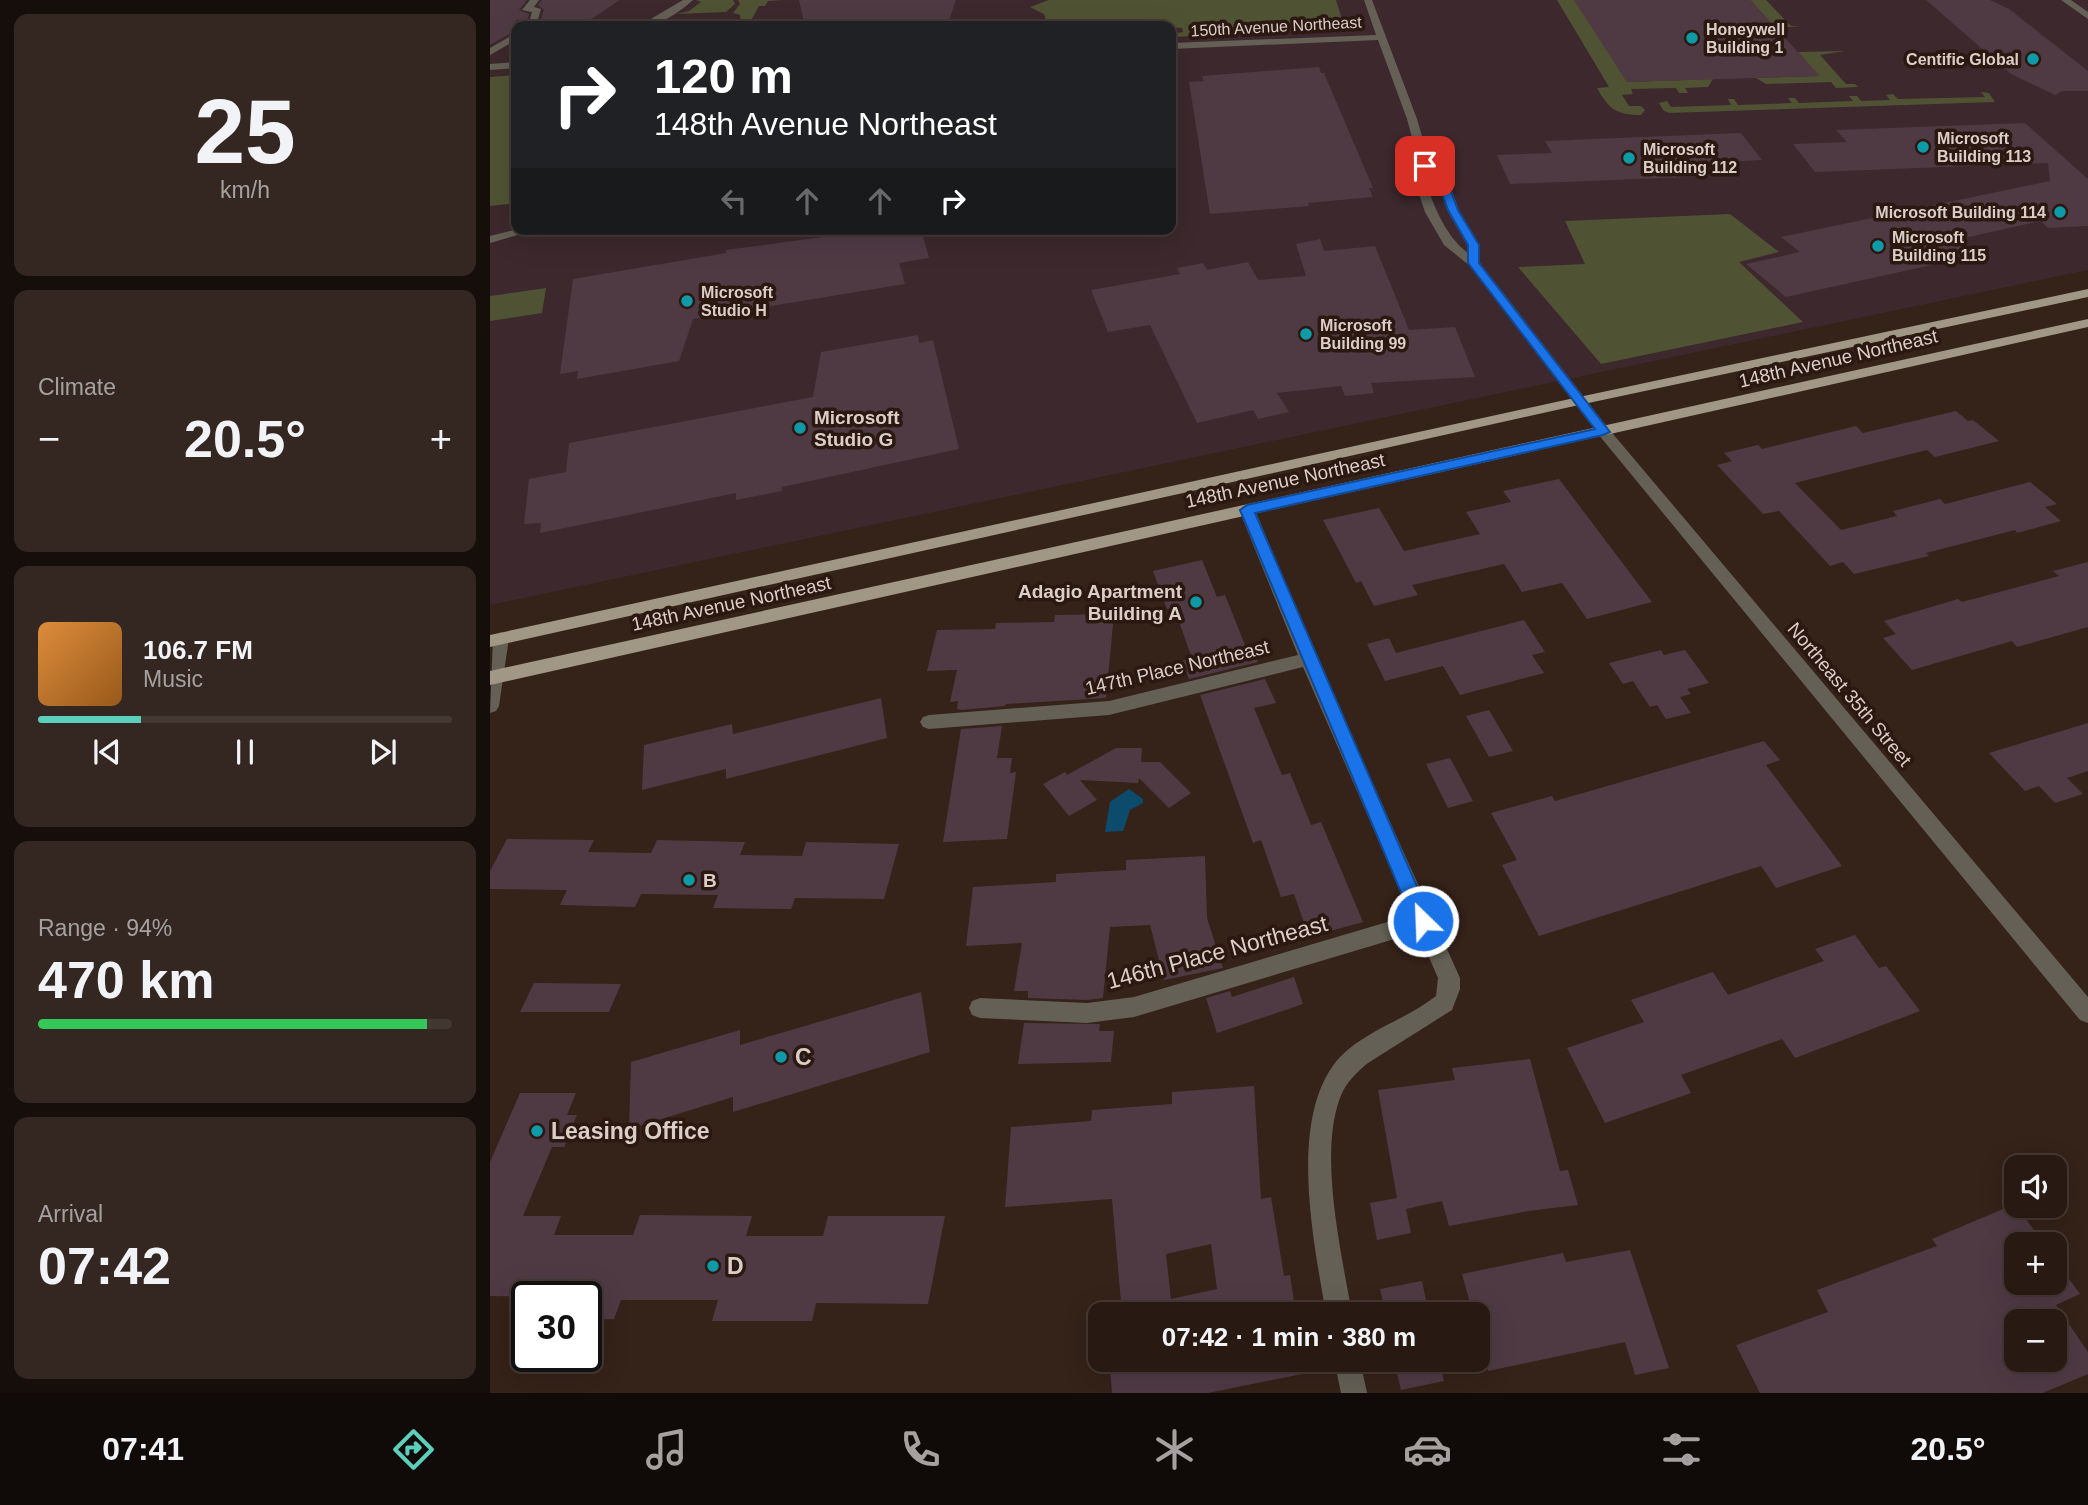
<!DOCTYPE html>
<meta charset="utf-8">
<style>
:root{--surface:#281a13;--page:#342721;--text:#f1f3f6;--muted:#a5a1a0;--line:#443833;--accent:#5bcebc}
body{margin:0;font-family:Arial,sans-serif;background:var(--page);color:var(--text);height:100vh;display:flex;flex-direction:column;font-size:26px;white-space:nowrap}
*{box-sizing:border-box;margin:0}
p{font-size:23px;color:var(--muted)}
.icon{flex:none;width:38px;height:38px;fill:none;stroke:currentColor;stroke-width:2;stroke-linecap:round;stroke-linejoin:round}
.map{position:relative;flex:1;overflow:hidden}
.drawer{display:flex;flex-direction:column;gap:14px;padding:14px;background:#160e0a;width:490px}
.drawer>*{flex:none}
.banner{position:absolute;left:21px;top:21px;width:665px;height:214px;border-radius:14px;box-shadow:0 7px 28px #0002,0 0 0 2px var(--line);background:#202124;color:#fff;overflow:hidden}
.fabs{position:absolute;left:1514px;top:1155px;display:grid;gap:14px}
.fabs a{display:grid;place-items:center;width:63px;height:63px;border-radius:14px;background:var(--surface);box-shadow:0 7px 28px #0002,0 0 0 2px var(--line);font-size:35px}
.speed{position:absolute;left:21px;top:1281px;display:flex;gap:14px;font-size:35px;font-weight:700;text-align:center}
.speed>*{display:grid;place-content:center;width:91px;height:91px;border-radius:50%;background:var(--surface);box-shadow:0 7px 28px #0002,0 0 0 2px var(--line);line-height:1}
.speed .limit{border:4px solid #111;border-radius:10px;background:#fff;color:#111}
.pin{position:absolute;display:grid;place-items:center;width:60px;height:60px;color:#fff;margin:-30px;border-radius:14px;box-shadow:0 4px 10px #0006}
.me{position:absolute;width:77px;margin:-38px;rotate:336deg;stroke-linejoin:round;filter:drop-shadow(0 0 5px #0008)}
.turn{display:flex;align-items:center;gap:24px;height:147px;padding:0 28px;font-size:32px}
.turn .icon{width:91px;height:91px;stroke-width:2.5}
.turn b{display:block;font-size:49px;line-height:60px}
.lanes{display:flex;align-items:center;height:66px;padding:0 28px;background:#0003;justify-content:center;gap:35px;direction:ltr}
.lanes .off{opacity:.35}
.big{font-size:52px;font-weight:600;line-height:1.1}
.drawer .tile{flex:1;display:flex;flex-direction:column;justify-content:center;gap:10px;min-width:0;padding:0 24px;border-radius:14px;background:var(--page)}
.drawer .dial{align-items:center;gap:0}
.dial b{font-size:91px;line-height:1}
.song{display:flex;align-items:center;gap:21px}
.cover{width:84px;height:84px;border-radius:10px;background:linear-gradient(135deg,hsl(30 70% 55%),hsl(30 70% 35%))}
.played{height:7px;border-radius:4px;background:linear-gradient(90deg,var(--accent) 25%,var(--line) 25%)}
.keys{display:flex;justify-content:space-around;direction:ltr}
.heat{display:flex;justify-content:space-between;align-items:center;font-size:38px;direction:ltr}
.charge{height:10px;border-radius:5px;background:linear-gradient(90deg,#34c759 94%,var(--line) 0)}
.trip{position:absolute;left:598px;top:1302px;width:402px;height:70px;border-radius:14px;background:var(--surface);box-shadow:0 7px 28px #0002,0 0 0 2px var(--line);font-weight:600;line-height:70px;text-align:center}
.tabs{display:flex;height:112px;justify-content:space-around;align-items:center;background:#100a08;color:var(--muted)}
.tabs .icon{width:49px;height:49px}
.tabs .on{color:var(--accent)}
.tabs b{font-size:32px;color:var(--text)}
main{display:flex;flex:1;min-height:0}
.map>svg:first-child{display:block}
.commercial{fill:#3c282d;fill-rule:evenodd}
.green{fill:#505333}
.water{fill:#0c4b6c}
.building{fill:#4f3a44;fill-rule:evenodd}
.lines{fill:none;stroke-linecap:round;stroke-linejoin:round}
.minor{fill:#646056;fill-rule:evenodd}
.major{fill:#a09784;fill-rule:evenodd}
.route{fill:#1a73e8;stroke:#114b97;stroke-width:2}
.culture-dot{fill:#0f9aa8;stroke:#2b1810;stroke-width:2.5}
.labels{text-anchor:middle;stroke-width:7;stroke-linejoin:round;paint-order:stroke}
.far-street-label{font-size:16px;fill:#dbcec8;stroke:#2b1810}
.far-poi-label{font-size:16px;font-weight:bold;fill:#dbcec8;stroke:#2b1810;text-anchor:start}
.street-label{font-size:19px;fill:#dbcec8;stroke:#2b1810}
.poi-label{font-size:19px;font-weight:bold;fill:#dbcec8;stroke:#2b1810;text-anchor:start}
.near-street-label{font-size:23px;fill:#dbcec8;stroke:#2b1810}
.near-poi-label{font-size:23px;font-weight:bold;fill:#dbcec8;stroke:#2b1810;text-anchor:start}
</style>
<main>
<section class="drawer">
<div class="tile dial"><b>25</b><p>km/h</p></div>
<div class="tile"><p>Climate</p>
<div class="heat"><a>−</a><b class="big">20.5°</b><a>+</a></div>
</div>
<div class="tile">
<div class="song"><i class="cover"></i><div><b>106.7 FM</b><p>Music</p></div></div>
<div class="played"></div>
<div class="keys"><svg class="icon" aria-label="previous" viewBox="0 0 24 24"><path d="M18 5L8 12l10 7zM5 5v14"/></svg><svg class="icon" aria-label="pause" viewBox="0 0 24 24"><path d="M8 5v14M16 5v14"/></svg><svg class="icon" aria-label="next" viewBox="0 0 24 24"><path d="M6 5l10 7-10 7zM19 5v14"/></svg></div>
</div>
<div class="tile"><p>Range · 94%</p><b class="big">470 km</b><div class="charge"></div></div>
<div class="tile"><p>Arrival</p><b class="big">07:42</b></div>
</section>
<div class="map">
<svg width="1598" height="1393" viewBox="0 0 1598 1393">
<rect width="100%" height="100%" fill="#352219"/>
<path class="commercial" d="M0 0H1598V270L0 605ZM26 26H681V229H26Z"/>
<path class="green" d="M206 0H243L245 4 236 12 186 14 199 11 211 2Z
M248 0H293L278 1 275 6H269L262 19 307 22 312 26H306L304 23 251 26 250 15 243 13 250 4Z
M559 0H846L853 23 849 29 845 30 681 37V34L693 32 692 28 616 23 552 26 556 21 554 14 540 7Z
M1067 0H1085L1137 82 1223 79 1218 87 1195 88 1198 93H1189L1186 88 1141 89 1143 94 1132 95 1139 106H1151L1155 110 1151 115C1126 115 1119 109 1107 88L1119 87Z
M1260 0H1276L1301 26 1310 27H1285Z
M1355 51 1330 55 1356 84H1365L1368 87 1346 88 1341 82 1276 84 1266 78 1329 76 1308 52Z
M26 75V203L0 206V77Z
M1491 92 1499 93 1505 102 1179 113 1173 110 1169 103 1177 101 1181 107 1241 105 1238 99H1244L1248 105 1302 103 1298 98H1305L1309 103 1363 101 1359 96H1367L1371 101 1400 100 1396 95 1403 94 1408 99 1495 97Z
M1240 214 1289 252 1249 262 1313 322 1111 364 1028 267 1095 264 1075 221Z
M56 288 52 313 0 321V296Z"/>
<path class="water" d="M639 789 653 799V803L640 810 633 831 615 832 620 802Z"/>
<path class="building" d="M0 0H37L29 10 39 14 37 21 26 20V30L0 45Z
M52 0H130L92 25 50 22 54 10 48 5Z
M309 0H466L457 26H315Z
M1084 0H1260L1330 76 1137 82Z
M1436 0H1500L1519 9 1598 71V91H1572L1565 95 1521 74Z
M829 67 831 73H834L883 188H879L883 197 818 203 819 206 720 214 699 82 714 81 712 76Z
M1535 123 1598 179V226L1558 228 1551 221 1465 240 1487 255 1296 297 1256 264 1310 252 1291 237 1560 181 1558 163 1325 172 1303 144 1357 142 1346 130Z
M1251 133 1272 160 1214 163 1224 176 1020 184 1007 155 1062 153 1055 141Z
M392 229H431L439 258 409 263 415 284 203 319 189 361 87 379 88 371 70 374 83 279 236 253V250Z
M830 239 834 251 885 246 919 330 965 327 985 377 881 383 884 393 855 396 851 386 787 393 799 412 768 419 763 410 707 423 660 325 618 332 601 290 690 274 687 268 713 263 717 270 758 262 768 280 816 276 806 244Z
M428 335 429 343 443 340 469 449 292 487V491L246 500V493L50 533 51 523 34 524 39 479 76 472 79 443 323 397 331 352Z
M1466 411 1478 421 1483 420 1509 441 1445 457 1437 450 1305 483 1351 530 1407 516 1403 511 1450 499 1455 504 1540 482 1567 504 1555 507 1571 521 1527 533 1525 530 1436 553 1439 556 1364 574 1353 562 1340 566 1289 511 1273 514 1227 465 1242 461 1234 453 1268 445 1272 449 1366 426 1373 433Z
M1069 479 1162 602 1097 619 1072 583 1032 592 1014 564 922 585 928 595 884 606 871 581 866 583 833 520 889 508 914 551 990 534 976 512 1021 502 1013 491Z
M712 560 727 597 735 595 755 645 760 644 768 662 699 679 692 661 702 658 684 608 677 609 663 571Z
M1598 562V627L1527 647 1522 641 1422 670 1393 638 1406 634 1394 621 1468 599 1472 602 1569 576 1563 571Z
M624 614 616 698 516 704 515 706 472 710 467 709 468 701 460 702 467 670 437 671 447 630 505 629 506 623 564 622 565 615Z
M1034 620 1055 652 1042 655 1054 673 970 695 953 666 895 681 877 644 899 638 906 653Z
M1171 650 1174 655 1195 650 1219 683 1197 689 1201 694 1190 697 1201 713 1176 719 1167 705 1160 707 1143 681 1133 684 1119 663Z
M775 679 786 703 764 708 792 775 800 773 821 825 831 822 873 922 819 937 804 894 791 897 771 840 763 843 710 695Z
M391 698 397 738 236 779V769L152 790 154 745 242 724 243 734Z
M999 710 1023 751 999 757 976 716Z
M1598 723V771L1577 778 1593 794 1565 803 1549 786 1535 791 1499 753Z
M512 726 507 758H522L520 773 526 772 517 839 453 842 471 729Z
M1274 741 1290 760 1276 765 1352 866 1286 888 1271 866 1049 936 1012 865 1027 860 1001 813 1062 796 1065 801Z
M626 748H652L651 762H670L701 793 679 808 649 778 648 783 590 780 607 800 579 816 553 784 575 772 577 775Z
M960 758 983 801 958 808 936 764Z
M17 839 104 840 98 852 161 853 167 840 255 842 250 855 312 856 316 842 409 844 394 899 305 898 301 909 223 908 228 895 151 894 145 907 70 905 77 890 0 889V871Z
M715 856 717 918 733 968 674 980 660 925 620 927 613 998 597 1000 538 998V991H524L532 943 476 946 483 887 566 882V874L636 870V860Z
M1365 935 1389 968 1396 966 1430 1011 1305 1058 1292 1039 1191 1075 1201 1093 1115 1123 1077 1048 1154 1022 1141 1000 1223 972 1238 995 1334 961 1325 949Z
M804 977 813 1004 727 1033 716 998 740 991 742 997Z
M44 983 131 984 119 1012H30Z
M431 992 440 1052 243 1112V1097L139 1129 141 1062 250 1030V1045Z
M534 1023 610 1024 609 1031H624L621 1062 528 1064Z
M1040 1059 1070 1171 1078 1170 1088 1205 1038 1211 959 1226 952 1201 916 1209 921 1233 887 1240 880 1203 907 1198 888 1090 965 1080 962 1068Z
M764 1086 771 1199 781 1197 794 1276 800 1275 806 1314H632L622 1199 515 1207 521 1127 601 1121 602 1110 682 1104V1092ZM721 1244 727 1289 681 1299 676 1254Z
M30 1093H86L77 1115H87L74 1147H62L33 1216H71L64 1235H143L150 1215 262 1216 256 1236H333L338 1216H455L438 1304 326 1303 322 1321H222L228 1300H131L124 1319 96 1320V1297L0 1296V1162Z
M1525 1204 1554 1244H1526V1283H1564V1258L1590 1294 1566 1305 1598 1352V1374L1553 1393H1270L1246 1345 1338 1312 1327 1290 1447 1246 1442 1239ZM1526 1321H1564V1360H1526Z
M1140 1250 1179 1368 1145 1375 1135 1342 998 1371 989 1336V1314H983L972 1274 1073 1253 1076 1262Z
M932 1281 939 1314H896L890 1289Z
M668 1360H826L827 1371 718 1393H622L620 1369Z
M904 1360H949L954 1381 911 1390Z"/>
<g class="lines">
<path class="minor" d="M40 0H49L44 7 51 9 46 26H38L42 12 32 10Z
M193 0H203C189 13 168 27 149 26Z
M874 0H882L927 119 940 164 956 175 969 210 989 245 990 263 1118 428 1598 997V1023L1590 1020 1108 434 980 266 954 245 935 212 923 176 930 166 917 119 888 40 681 49V43L886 35ZM937 171 946 177 957 210 977 245 978 253C953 234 944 204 933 176Z
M1571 0H1581L1598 12V19Z
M26 33V40L0 55V48Z
M26 62V68L0 70V64Z
M28 229H48L0 243V236Z
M757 505 765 510 827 659 970 978V989L962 1010 878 1063C868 1071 859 1080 853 1091 826 1147 852 1255 862 1314H836C824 1243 796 1114 851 1056 877 1030 917 1019 946 996L948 978 928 932 644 1017 597 1023 490 1018 482 1015 479 1008 482 1001 490 998 597 1003 644 997 921 915 813 667 619 715 439 729 433 727 430 722 433 717 439 715 619 701 808 655 749 510Z
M11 632 19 638 9 706 6 711 0 713 3 638Z
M844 1360H870L877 1393H851Z"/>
<path class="major" d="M1598 289V297L1089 405 0 647V635L1089 397Z
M1598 319V327L0 685V671Z"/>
</g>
<path class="route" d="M932 164H938L955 176 968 210 989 245V263L1120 432 1113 435 765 513 942 921 939 927 933 929 926 927 923 921 750 510 757 505 1105 429 978 263V245L958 210 946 177 932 168Z"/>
<g class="culture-dot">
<circle cx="1202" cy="38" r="7"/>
<circle cx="1543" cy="59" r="7"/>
<circle cx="1433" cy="147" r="7"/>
<circle cx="1139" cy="158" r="7"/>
<circle cx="1570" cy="212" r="7"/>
<circle cx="1388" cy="246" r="7"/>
<circle cx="197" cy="301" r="7"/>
<circle cx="816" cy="334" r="7"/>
<circle cx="310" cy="428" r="7"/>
<circle cx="706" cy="602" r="7"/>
<circle cx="199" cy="880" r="7"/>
<circle cx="291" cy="1057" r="7"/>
<circle cx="47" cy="1131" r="7"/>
<circle cx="223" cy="1266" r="7"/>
</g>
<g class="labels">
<g class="far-street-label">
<text transform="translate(786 26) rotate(-3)" y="6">150th Avenue Northeast</text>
</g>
<g class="far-poi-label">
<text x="1216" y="35">Honeywell<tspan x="1216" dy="18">Building 1</tspan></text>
<text x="1529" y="65" text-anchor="end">Centific Global</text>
<text x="1447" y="144">Microsoft<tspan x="1447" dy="18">Building 113</tspan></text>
<text x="1153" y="155">Microsoft<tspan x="1153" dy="18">Building 112</tspan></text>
<text x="1556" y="218" text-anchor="end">Microsoft Building 114</text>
<text x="1402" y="243">Microsoft<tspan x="1402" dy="18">Building 115</tspan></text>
<text x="211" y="298">Microsoft<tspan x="211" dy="18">Studio H</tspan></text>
<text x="830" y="331">Microsoft<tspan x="830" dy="18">Building 99</tspan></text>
</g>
<g class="street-label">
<text transform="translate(1348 358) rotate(-13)" y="7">148th Avenue Northeast</text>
<text transform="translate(795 480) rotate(-12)" y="7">148th Avenue Northeast</text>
<text transform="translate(241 603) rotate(-12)" y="7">148th Avenue Northeast</text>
<text transform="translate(687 667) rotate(-13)" y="7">147th Place Northeast</text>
<text transform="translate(1360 694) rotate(50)" y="7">Northeast 35th Street</text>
</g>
<g class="poi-label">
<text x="324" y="424">Microsoft<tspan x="324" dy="22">Studio G</tspan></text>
<text x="692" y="598" text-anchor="end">Adagio Apartment<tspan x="692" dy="22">Building A</tspan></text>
<text x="213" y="887">B</text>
</g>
<g class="near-street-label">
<text transform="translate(727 952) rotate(-15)" y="8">146th Place Northeast</text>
</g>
<g class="near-poi-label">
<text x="305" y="1065">C</text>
<text x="61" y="1139">Leasing Office</text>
<text x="237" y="1274">D</text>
</g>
</g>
</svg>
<div class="fabs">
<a><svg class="icon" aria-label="sound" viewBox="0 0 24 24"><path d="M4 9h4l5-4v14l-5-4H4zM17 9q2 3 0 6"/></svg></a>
<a>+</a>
<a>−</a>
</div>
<div class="speed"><div class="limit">30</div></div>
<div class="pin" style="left:935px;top:166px;background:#d93025"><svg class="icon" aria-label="arrive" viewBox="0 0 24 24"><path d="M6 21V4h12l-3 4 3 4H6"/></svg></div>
<svg class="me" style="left:933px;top:921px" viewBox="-20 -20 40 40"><circle r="17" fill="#1a73e8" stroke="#fff" stroke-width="3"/><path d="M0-11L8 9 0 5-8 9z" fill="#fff"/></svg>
<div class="trip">07:42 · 1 min · 380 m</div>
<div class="banner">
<div class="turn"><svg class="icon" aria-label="right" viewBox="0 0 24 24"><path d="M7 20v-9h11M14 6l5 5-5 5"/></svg><div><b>120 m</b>148th Avenue Northeast</div></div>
<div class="lanes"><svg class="icon off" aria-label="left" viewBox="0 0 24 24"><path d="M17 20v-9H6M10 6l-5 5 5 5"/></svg><svg class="icon off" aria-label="ahead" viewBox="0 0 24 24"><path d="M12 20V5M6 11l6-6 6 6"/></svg><svg class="icon off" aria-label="ahead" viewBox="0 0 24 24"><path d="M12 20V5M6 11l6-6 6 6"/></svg><svg class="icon" aria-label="right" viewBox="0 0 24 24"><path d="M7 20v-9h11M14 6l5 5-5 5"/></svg></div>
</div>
</div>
</main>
<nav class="tabs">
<b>07:41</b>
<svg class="icon on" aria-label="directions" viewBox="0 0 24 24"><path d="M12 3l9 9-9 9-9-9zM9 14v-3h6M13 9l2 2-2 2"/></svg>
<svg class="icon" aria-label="music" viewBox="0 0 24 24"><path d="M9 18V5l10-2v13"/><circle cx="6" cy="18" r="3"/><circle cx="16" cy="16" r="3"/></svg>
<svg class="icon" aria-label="phone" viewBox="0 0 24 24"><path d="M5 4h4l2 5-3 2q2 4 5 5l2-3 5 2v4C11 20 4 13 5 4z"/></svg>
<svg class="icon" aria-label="climate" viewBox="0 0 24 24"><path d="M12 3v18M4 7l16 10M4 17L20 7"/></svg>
<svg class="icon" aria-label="car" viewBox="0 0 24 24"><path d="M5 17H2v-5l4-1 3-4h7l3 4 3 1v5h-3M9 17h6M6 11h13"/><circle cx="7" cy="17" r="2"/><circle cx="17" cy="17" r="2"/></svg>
<svg class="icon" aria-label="filters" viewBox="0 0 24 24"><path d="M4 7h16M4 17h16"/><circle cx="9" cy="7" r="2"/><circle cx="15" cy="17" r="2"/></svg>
<b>20.5°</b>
</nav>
